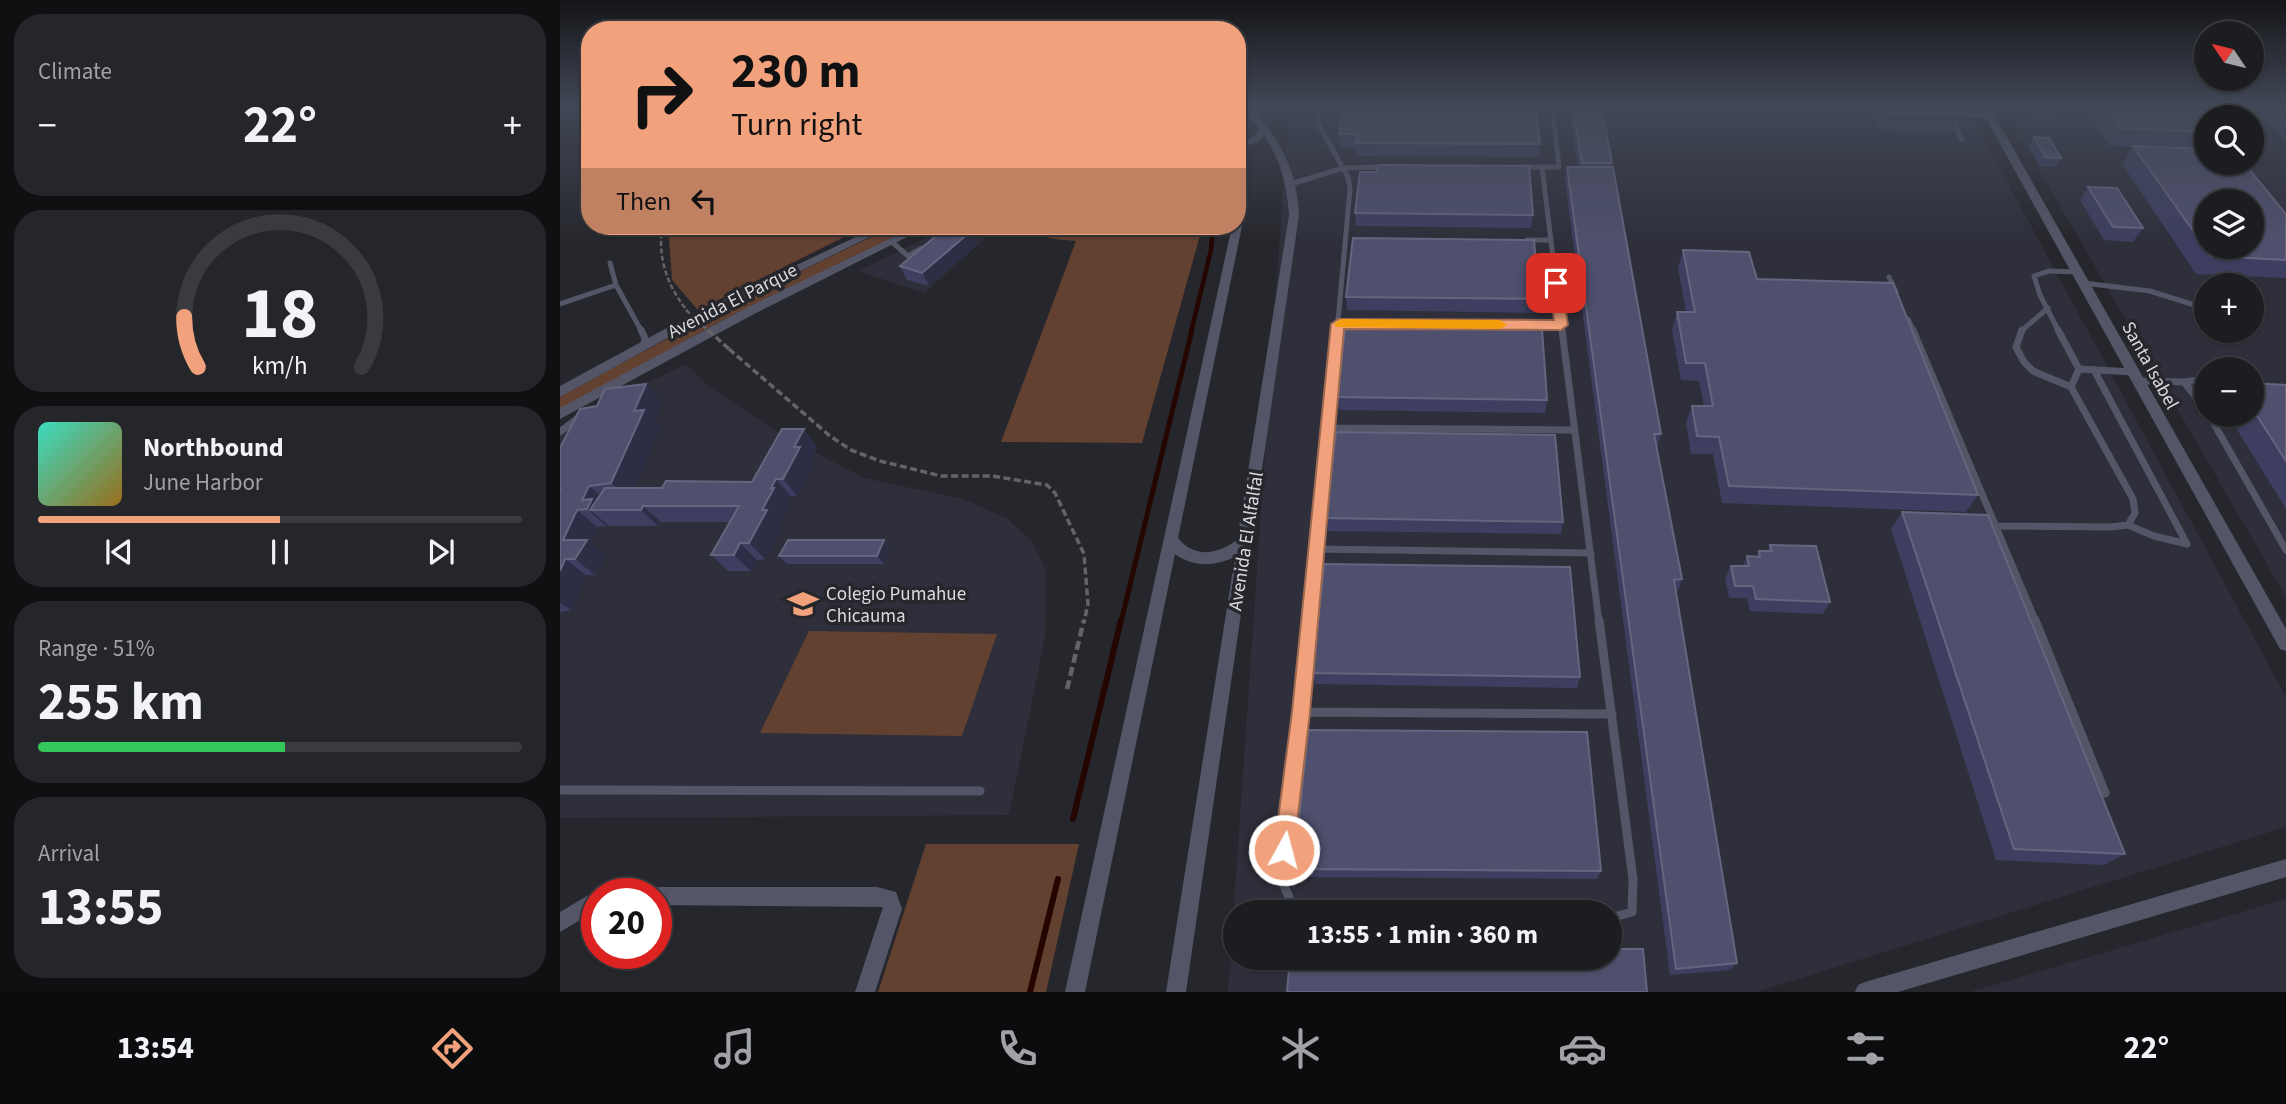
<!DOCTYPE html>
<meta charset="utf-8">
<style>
:root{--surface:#1c1d21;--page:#25262a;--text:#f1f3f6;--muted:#a0a2a5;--line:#3a3b3f;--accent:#f1a17b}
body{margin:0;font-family:"Source Sans 3",sans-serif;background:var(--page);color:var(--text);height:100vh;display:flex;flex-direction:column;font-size:26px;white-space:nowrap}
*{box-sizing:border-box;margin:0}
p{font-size:23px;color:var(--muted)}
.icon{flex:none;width:38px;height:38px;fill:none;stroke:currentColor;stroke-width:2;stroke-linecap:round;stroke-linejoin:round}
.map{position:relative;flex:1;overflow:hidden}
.panel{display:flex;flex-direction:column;gap:14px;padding:14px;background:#0f1012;width:560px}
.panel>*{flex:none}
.banner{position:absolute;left:21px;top:21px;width:665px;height:214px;border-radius:28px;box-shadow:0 2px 5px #0004,0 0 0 2px var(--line);background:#f1a17b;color:#111;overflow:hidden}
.needle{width:46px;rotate:305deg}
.tools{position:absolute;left:1634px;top:21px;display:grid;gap:14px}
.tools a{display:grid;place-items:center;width:70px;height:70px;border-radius:50%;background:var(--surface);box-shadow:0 2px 5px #0004,0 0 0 2px var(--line);font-size:35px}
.speed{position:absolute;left:21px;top:878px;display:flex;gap:14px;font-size:35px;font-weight:700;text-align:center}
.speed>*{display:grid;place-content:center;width:91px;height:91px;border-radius:50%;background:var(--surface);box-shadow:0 2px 5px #0004,0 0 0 2px var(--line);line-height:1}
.speed .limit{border:10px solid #d22;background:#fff;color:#111}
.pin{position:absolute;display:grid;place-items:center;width:60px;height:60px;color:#fff;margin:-30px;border-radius:14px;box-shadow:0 4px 10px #0006}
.me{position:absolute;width:77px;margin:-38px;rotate:7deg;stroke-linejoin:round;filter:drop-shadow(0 0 5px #0008)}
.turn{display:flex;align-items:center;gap:24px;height:147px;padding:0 35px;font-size:32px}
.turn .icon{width:91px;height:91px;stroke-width:2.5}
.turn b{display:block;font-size:49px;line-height:60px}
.then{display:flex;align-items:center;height:66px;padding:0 35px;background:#0003;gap:14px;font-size:26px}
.big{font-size:52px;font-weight:700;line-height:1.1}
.panel .tile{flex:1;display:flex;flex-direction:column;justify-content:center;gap:10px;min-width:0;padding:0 24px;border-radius:28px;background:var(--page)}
.panel .dial{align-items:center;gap:0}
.dial svg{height:182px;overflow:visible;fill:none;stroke:var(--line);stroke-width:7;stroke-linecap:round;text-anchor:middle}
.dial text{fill:var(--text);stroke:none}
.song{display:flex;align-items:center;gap:21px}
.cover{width:84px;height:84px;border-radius:10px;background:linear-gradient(135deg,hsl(170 70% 55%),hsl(40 70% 35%))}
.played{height:7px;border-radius:4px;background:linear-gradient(90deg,var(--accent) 50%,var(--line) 50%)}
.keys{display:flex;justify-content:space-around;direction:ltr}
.heat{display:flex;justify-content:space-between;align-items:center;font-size:38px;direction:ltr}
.charge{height:10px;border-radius:5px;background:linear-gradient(90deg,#34c759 51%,var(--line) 0)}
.trip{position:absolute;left:663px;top:900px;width:399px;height:70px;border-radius:35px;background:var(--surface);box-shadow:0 2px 5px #0004,0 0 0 2px var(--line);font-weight:700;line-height:70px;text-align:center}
.tabs{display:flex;height:112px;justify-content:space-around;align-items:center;background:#0b0c0d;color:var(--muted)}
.tabs .icon{width:49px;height:49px}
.tabs .current{color:var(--accent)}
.tabs b{font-size:32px;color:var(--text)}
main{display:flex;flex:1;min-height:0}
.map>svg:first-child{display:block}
.built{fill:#2e2f3a;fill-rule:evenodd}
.green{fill:#634130}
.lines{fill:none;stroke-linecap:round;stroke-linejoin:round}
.stream-far2{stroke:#250500;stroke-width:4.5}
.stream-far1{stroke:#250500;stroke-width:5}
.stream{stroke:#250500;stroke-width:6}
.path-far2{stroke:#636468;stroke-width:2.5;stroke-dasharray:5 2.5;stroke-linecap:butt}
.path-far1{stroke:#636468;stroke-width:3.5;stroke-dasharray:7 3.5;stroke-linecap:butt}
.path{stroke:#636468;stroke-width:4.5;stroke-dasharray:9 4.5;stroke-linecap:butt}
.lane-far2{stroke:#545667;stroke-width:5}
.lane-far1{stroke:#545667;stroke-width:7}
.lane{stroke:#545667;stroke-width:9}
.street{fill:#545667;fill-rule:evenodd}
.path-bridge-far1{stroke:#636468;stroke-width:2.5;stroke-dasharray:5 2.5;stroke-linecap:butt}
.path-bridge{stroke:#636468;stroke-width:3.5;stroke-dasharray:7 3.5;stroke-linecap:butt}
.wall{fill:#3e3f60}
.shaded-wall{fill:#2d2e45}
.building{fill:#4f506d;stroke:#65657f;stroke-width:2;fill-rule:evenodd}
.route{fill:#f1a17b;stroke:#9d6950;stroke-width:2}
.slow{fill:#f59e0b}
.labels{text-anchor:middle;stroke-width:7;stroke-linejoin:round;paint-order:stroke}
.street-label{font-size:19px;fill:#dbdbdf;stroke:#26272c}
.poi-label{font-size:19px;fill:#dbdbdf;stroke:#26272c;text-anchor:start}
</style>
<main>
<section class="panel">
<div class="tile"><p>Climate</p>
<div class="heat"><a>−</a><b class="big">22°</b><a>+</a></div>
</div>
<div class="tile dial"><svg viewBox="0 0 100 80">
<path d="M14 69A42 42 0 1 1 86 69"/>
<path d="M14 69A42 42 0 0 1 8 47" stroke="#f1a17b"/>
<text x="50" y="56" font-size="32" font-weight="700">18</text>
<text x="50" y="72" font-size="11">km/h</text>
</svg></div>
<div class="tile">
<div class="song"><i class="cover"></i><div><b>Northbound</b><p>June Harbor</p></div></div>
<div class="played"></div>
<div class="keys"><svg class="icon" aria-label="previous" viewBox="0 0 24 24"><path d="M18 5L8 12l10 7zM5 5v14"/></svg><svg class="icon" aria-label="pause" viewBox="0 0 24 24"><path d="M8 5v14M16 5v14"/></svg><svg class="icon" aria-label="next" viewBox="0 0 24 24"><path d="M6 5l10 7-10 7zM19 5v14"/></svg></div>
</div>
<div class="tile"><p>Range · 51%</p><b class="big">255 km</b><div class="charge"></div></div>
<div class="tile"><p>Arrival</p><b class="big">13:55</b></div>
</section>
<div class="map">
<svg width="1726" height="992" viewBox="0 0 1726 992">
<rect width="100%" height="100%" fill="#26272c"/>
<path class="built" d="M729 104H1405L1726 697V827L1196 992H668ZM676 912H1050V957H676Z
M1441 104H1726V597L1545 284ZM1647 117H1692V163H1647ZM1647 201H1692V247H1647ZM1647 285H1692V331H1647ZM1647 369H1692V415H1647Z
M391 226H439L364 293 298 271Z
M126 364 148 386 222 435 304 478 403 499 448 519 472 542 486 570 485 637 449 815 0 818V426Z
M1726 899V992H1410Z"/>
<path class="green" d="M108 226H306L138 310 112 280Z
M334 226H356L163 320 0 410V397C110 336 221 280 334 226Z
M443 226H641L639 239 582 443 441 442 516 241 494 239Z
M249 631 437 634 402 736 200 733Z
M366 844H519L486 992H318Z"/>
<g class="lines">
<path class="stream-far2" d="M631 332 651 250 653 226"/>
<path class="stream-far1" d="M561 622 632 330"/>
<path class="stream" d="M513 819 561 620
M470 992 498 879"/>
<path class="path-far2" d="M102 226C98 257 106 283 125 308"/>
<path class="path-far1" d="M169 349 270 436 291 450 320 461 381 476H432L487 485 495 493 524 554 528 604 524 622"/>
<path class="path" d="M507 689 524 620"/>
<path class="lane-far2" d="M771 104 760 109 757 122 788 177 790 189 777 332
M1385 104 1402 140
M692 114 703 104
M1390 114 1430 116
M960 167H999L992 104
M982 167 1002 332
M731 184 783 168 826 167
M967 240H991
M332 242 348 256 362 248
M50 263 56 285 82 332
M1329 277 1336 292
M1523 283 1590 291 1647 309
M0 304 56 285
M1348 319 1354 332
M777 324 1001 325
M1460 332 1488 308
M1499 332 1480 295 1474 276 1489 271 1517 272"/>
<path class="lane-far1" d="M81 330 85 338 84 344
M1002 330 1039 622
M1353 330 1476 622
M1498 330 1519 369 1511 387
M1519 369 1573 372
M1534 370 1627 544
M1578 381 1624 382 1647 411
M1624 382 1647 379
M1649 415 1726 550
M766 428 1013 430
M0 432 18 418
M1568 525 1594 536 1627 544
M1437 526 1550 527 1568 525 1575 513 1573 499 1511 387 1473 371 1464 362 1456 347 1462 330
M755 549 1031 553
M749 622 777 330"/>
<path class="lane" d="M750 620 721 878 732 905 862 912
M1039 620 1073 879 1072 912 1050 918
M1475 620 1545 793
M741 712 1052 714
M0 790 420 791"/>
<path class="street" d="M677 104H687C719 135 737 170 739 215L626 992H606L675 557C655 566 634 568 615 554L525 992H505L672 226H677V184L682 187V226L618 538C635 559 658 554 677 540L729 215C727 186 721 160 704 136L698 142 677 148V142L692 138 700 129Z
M1418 104H1428L1726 629V651L1720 649Z
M319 226H332L137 322 0 397V386L129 316Z
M356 226H369L194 314 0 419V408L186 308Z
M1726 859V877L1338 992H1295L1298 985 1305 982Z
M96 887H317L336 892 342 909 315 992H295L323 907 96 905V894H87L89 889Z
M37 890 44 894H37V910L0 932V912Z"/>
<path class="path-bridge-far1" d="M126 310 150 332"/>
<path class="path-bridge" d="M148 330 169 349"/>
</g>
<path class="wall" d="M783 104 980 144 979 157 797 156 796 148 780 147 779 134Z
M1008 104H1041L1052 163V167L1101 434 1097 447 1122 579 1118 591 1116 592 1177 963 1170 970 1110 975 1005 180 1007 167H1018Z
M1307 104H1394L1400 115 1392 133 1318 130Z
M1466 104H1495L1499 110 1494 119 1475 118Z
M1523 104H1636L1647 118V163L1726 214V278L1636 274 1562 164 1573 147 1550 146Z
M1692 104H1726V141Z
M1474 137 1501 158 1496 167 1480 166 1469 146Z
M1528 187 1583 228 1573 242 1544 240 1520 200Z
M795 213 973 215 971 228 796 226Z
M410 232 416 245 369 286 347 280 340 266Z
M1123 250 1197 279 1418 495 1406 512 1162 503 1153 454H1131L1126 423 1132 406H1144L1139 381 1121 380 1112 330 1117 312H1126L1118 268Z
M786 297 979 299 977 313 787 310Z
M1692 383 1726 385V509L1668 415H1692Z
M778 397 987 400 985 413 779 410Z
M102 402 94 421 100 427 74 488H102L192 482 244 429 257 447 250 460 253 464 237 496H231L227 503 229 505 219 523 222 527 205 559 197 560 191 571H168L151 555 169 522H101L98 526H49L47 524 46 526 37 527 30 542 46 556 35 575H26L11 610 0 612V448L37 406Z
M1342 512 1565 854 1544 865 1436 860 1331 529Z
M766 518 1003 522 1001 534 768 531Z
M324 540 330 549 324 564H227L219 556Z
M1210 545 1270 602 1263 614 1190 611 1187 598H1169L1165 578 1171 566H1183L1187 556 1196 557 1199 551H1207Z
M753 673 1020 677 1017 688 755 684Z
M734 869 1041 871 1037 879 737 877Z"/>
<path class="shaded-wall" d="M410 232 416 245 369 286 362 273Z
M86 384 102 402 94 421 100 427 70 499 51 483 74 411Z
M244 429 257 447 250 460 253 464 237 496 223 479 234 447Z
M216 479 231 496 227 503 229 505 219 523 222 527 205 559 189 543 211 488Z
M29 486 48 502 30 510 47 524 46 526 27 509 22 500Z
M83 506 101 522 98 526 81 510Z
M17 510 37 527 30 542 46 556 35 575 15 559 3 540Z
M324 540 330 549 324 564 317 556Z
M180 543 197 560 191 571 174 555Z
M5 559 26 575 11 610 0 603V571Z"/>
<path class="building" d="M783 104H976L980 144 796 143 797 134H779Z
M1012 104H1041L1052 163H1022Z
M1322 104H1394L1400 115 1325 113Z
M1477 104H1495L1499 110 1480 109Z
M1545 104H1636L1647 118V132L1561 128Z
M1474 137 1489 138 1501 158 1485 157Z
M1573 146 1647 149V163H1684L1726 214V260L1651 256ZM1647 201H1692V247H1647Z
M818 165 969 166 973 215 795 213 800 172H817Z
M1007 167H1053L1101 434H1094L1122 579 1114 580 1177 963 1116 969Z
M1528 187 1557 188 1583 228 1553 227Z
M388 226 410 232 362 273 340 266Z
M793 238 974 240 979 299 786 297Z
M1123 250 1189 252 1197 279 1333 283 1418 495 1169 486 1159 437 1137 436 1132 406H1153L1145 363H1126L1117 312H1135Z
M785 326 982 328 987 400 778 397Z
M1692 383 1726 385V461L1692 408Z
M86 384 74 411 84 410 51 483 29 486 22 500 32 499 27 509 17 510 3 540H27L15 559H5L0 571V492L1 490H0V448L20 409 37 406 45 389Z
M222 429H244L234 447H240L223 479H216L211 488H214L202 510H207L189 543H180L174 555H151L179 506H83L81 510H30L45 488H102L106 481 192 482Z
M776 432 995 435 1003 522 766 518Z
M1342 512 1428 515 1565 854 1454 849Z
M228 540H324L317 556H219Z
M1210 545 1256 546 1270 602 1196 599 1193 586H1175L1171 566H1189L1187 556 1200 557 1199 551H1212Z
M764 564 1010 567 1020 677 753 673Z
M748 730 1027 732 1041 871 734 869Z
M1050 949H1083L1087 992H727L730 957H1050Z"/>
<linearGradient id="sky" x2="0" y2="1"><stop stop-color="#151518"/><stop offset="0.43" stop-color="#414756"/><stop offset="1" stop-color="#414756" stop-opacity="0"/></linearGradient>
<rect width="1726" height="243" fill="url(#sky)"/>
<path class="route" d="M996 278 1002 283 1008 325 1001 330 784 329 750 712 734 850 731 858 724 861 717 858 714 850 732 712 771 324 778 319 994 320 989 283Z"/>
<path class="slow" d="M781 319 940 320 947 325 940 329 776 327 774 324Z"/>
<defs>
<g id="school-bare" transform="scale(2.415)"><path d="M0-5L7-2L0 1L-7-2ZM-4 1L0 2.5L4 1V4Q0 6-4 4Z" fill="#f1a17b" stroke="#26272c" stroke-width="2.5" paint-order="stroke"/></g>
</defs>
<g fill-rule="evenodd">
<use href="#school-bare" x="243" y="604"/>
</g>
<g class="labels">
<g class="street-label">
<text transform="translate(172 300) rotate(-27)" y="7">Avenida El Parque</text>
<text transform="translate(1591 365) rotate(61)" y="7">Santa Isabel</text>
<text transform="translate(685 541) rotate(-81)" y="7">Avenida El Alfalfal</text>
</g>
<g class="poi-label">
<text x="266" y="600">Colegio Pumahue<tspan x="266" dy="22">Chicauma</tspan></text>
</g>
</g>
</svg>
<div class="tools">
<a><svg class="needle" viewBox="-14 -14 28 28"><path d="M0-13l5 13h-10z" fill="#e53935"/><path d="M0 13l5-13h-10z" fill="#a0a2a5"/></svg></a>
<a><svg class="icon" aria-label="search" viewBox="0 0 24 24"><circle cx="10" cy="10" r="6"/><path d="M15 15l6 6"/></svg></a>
<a><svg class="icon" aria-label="layers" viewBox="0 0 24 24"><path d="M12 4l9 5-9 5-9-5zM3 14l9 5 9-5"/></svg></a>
<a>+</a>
<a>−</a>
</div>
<div class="speed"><div class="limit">20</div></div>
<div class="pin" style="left:996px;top:283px;background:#d93025"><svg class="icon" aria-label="arrive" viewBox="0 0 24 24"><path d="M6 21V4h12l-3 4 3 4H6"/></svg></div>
<svg class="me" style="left:724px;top:850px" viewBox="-20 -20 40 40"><circle r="17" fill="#f1a17b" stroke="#fff" stroke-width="3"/><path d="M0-11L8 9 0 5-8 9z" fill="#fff"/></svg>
<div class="trip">13:55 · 1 min · 360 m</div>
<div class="banner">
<div class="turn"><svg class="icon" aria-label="right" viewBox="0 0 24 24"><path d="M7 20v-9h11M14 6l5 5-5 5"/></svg><div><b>230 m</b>Turn right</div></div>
<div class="then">Then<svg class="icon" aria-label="left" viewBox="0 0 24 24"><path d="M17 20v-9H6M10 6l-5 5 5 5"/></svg></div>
</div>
</div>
</main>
<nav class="tabs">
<b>13:54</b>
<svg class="icon current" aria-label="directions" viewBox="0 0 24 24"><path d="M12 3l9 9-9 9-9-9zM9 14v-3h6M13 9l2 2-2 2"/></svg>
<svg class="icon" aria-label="music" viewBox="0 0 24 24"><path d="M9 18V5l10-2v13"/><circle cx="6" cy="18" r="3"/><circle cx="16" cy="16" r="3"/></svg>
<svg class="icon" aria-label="phone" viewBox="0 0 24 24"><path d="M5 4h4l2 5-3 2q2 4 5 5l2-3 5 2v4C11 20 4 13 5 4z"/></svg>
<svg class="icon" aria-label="climate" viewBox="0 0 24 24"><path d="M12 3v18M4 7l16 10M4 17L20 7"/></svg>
<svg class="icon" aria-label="car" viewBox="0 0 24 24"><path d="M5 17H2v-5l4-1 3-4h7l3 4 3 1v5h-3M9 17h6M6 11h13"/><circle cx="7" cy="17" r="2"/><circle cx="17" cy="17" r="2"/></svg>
<svg class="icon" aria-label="filters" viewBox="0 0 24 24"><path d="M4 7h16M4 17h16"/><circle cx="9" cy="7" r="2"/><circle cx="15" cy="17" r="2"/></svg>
<b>22°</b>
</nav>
